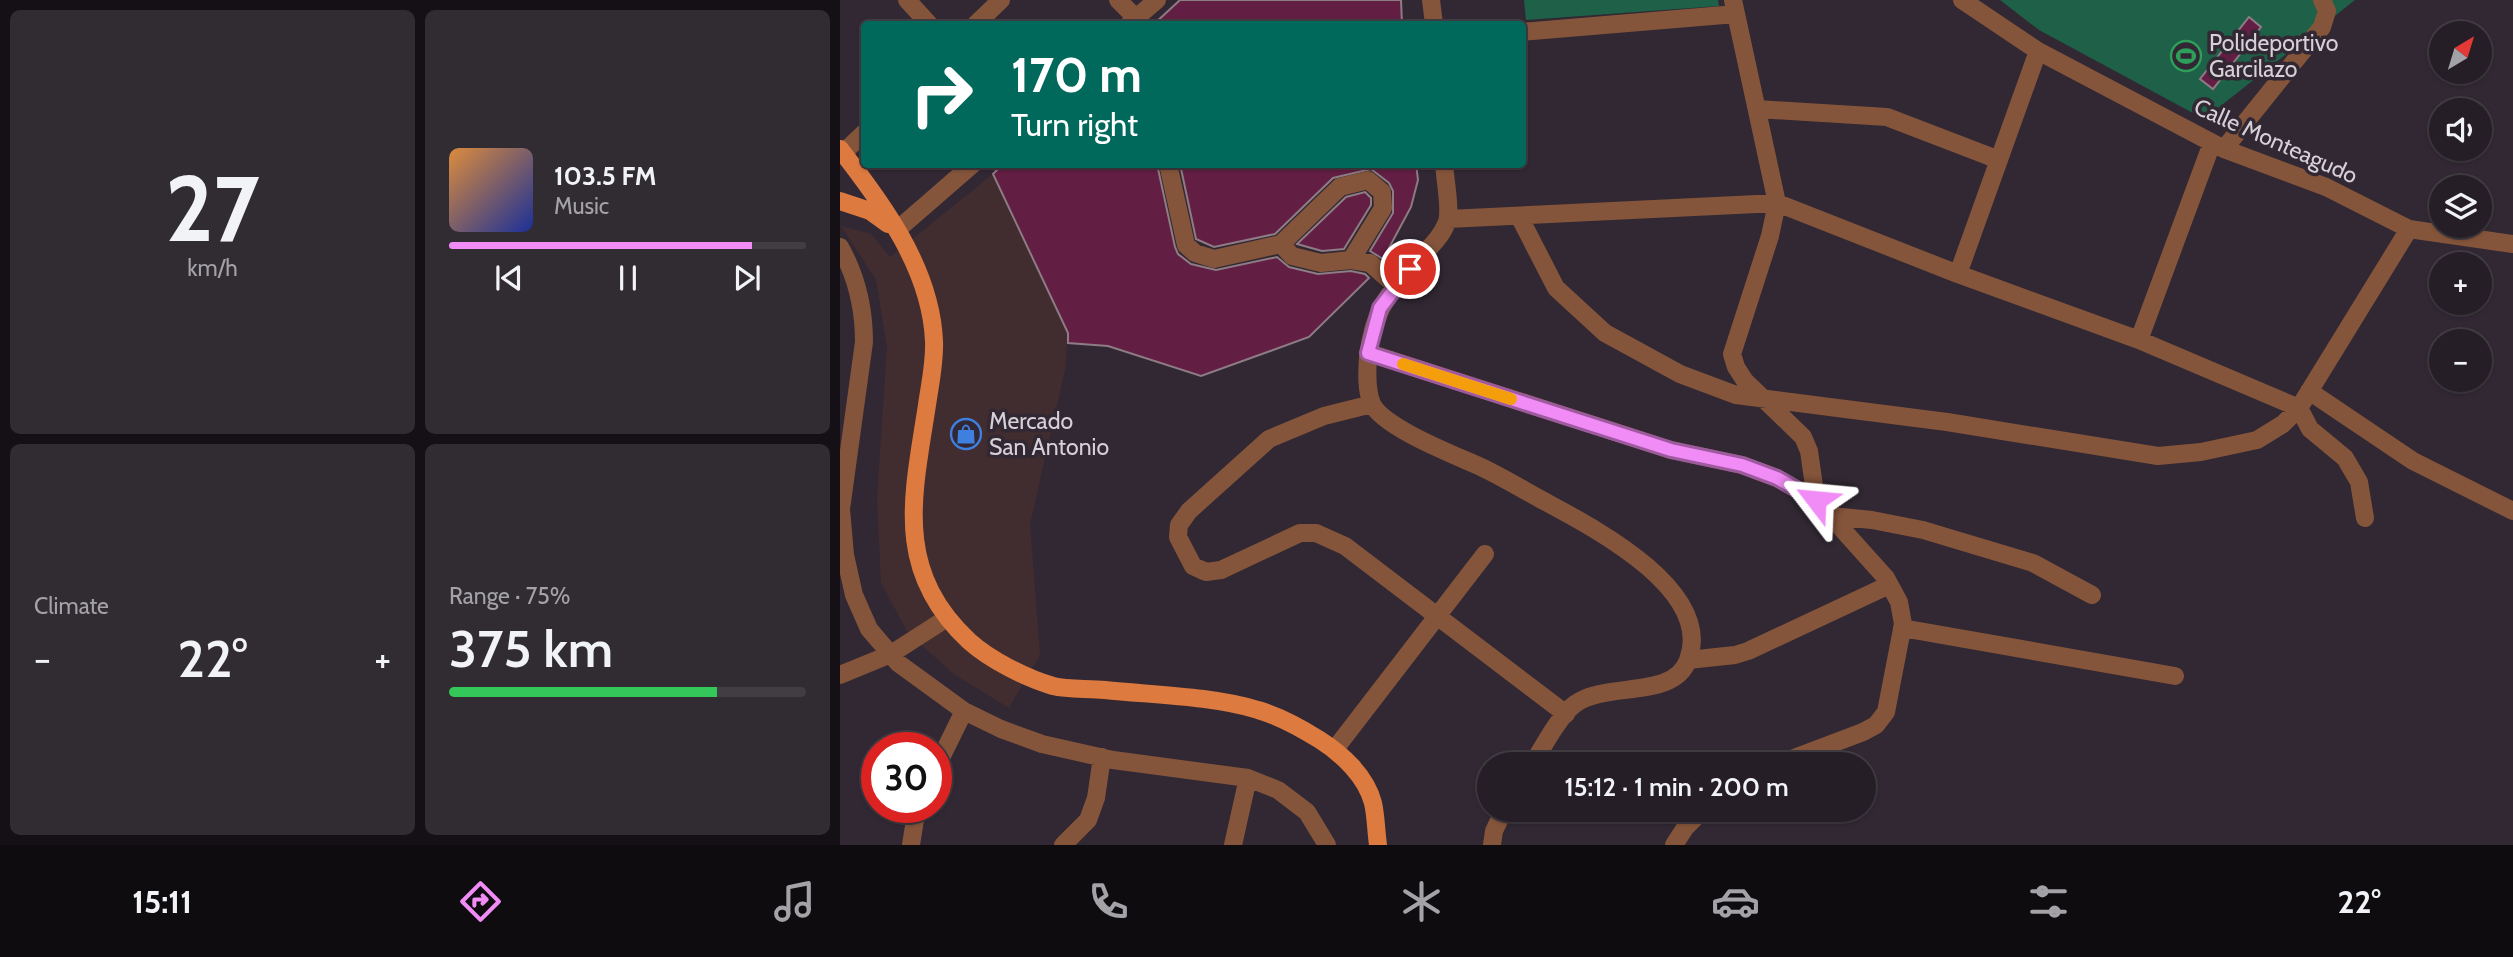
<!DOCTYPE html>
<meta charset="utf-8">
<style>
:root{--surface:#251e26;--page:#312b32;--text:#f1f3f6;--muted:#a3a2a7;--line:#423c43;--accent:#f18bf5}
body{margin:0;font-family:Cabin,sans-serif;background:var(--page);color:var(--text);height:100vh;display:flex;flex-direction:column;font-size:26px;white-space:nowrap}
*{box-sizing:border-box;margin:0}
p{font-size:23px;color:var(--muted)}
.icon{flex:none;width:38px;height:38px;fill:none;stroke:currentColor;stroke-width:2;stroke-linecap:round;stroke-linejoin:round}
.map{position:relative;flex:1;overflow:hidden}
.side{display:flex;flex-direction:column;gap:10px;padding:10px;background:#141015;width:840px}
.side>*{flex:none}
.banner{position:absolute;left:21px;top:21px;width:665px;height:147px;border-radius:7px;box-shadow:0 2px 5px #0004,0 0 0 2px var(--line);background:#00695c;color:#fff;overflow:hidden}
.needle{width:46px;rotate:38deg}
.tools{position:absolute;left:1589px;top:21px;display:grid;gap:14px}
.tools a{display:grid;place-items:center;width:63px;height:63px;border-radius:50%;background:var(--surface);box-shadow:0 2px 5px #0004,0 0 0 2px var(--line);font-size:35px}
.speed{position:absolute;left:21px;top:732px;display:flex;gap:14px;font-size:35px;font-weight:700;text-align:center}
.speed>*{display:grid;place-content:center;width:91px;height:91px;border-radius:50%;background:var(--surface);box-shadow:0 2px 5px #0004,0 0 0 2px var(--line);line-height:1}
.speed .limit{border:10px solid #d22;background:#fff;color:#111}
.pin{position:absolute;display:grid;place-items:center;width:60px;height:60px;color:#fff;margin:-30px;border:4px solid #fff;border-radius:50%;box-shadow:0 2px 7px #0007}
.me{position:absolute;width:77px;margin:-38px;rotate:299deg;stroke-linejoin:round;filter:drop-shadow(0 0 5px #0008)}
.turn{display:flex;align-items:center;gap:24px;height:147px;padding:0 35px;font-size:32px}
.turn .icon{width:91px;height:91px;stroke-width:2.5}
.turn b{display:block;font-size:49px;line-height:60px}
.big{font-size:52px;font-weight:600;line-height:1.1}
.side .widget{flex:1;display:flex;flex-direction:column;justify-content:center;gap:10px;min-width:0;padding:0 24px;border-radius:10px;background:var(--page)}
.side .dial{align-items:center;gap:0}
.dial b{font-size:91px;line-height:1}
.song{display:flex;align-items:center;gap:21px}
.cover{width:84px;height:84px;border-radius:10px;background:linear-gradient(135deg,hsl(30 70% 55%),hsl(230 70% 35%))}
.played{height:7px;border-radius:4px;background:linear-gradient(90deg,var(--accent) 85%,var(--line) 85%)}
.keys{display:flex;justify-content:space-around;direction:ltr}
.heat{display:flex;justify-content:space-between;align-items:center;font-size:38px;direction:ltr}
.charge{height:10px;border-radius:5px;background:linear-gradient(90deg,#34c759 75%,var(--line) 0)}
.side .tiles{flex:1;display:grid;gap:10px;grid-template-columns:repeat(2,1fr)}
.trip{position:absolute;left:637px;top:752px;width:399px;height:70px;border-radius:35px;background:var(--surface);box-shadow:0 2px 5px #0004,0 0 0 2px var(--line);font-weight:600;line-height:70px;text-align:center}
.tab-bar{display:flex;height:112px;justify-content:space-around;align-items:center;background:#0f0c0f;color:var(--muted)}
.tab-bar .icon{width:49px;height:49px}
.tab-bar .active{color:var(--accent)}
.tab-bar b{font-size:32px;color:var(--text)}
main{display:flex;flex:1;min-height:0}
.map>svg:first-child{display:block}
.commercial{fill:#412d2f}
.green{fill:#1e6048}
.building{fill:#631e44;stroke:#8d7c84;stroke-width:2}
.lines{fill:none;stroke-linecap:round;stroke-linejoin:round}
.minor{stroke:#85553b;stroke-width:18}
.major{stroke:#dd7a40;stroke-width:18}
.route-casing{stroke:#9d5a9f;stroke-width:18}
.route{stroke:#f18bf5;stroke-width:12}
.slow{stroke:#f59e0b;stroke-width:12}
.labels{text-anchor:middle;stroke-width:7;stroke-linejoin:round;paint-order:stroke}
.poi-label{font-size:23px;fill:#d6d0d7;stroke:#312833;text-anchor:start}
.street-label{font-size:23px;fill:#d6d0d7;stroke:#312833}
</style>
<main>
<section class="side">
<div class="tiles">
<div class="widget dial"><b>27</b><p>km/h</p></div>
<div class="widget">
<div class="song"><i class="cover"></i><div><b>103.5 FM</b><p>Music</p></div></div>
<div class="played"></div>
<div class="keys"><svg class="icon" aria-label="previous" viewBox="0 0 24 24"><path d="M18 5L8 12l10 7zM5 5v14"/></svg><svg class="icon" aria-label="pause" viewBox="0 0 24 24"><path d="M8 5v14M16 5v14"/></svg><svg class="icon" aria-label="next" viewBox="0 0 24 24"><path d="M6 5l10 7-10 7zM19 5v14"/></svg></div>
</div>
<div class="widget"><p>Climate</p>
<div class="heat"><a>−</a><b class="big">22°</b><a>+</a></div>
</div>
<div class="widget"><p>Range · 75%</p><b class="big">375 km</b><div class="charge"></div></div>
</div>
</section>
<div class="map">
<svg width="1673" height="845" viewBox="0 0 1673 845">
<rect width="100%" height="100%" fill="#312833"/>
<path class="commercial" d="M153 174 228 333 225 370 190 524 200 655 169 708 115 675 68 633 41 583 37 498 47 347 36 280 1 226 31 234 50 257Z"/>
<path class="green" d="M684 0H878L879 6 686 20Z
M1160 0H1515L1364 119 1199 30Z"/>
<path class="building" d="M340 0H561L562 24H314Z
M1409 17 1421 27 1373 89 1360 79Z
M163 164H317L335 247 338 254 351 264 376 270 437 257 449 267 478 274 511 271 525 274 529 278 469 337 361 376 268 346 228 343V333L153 174Z
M340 164H576L578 180 571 207 543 259 530 251 553 213V191L549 183 531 169 493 178 435 234 374 247 356 239Z
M525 192 531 198V205L504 249 482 251 457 244 506 197Z"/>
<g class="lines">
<path class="minor" d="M67 0 89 24
M278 0 302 24
M591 0 594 24
M893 0 937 203 930 236 892 354 896 367 905 381 963 437 969 451 976 500
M1122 0 1198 51 1384 149 1486 187 1569 229 1673 244
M136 24 161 0
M289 24 317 0
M682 32 896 14
M917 109 1047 117 1159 160
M1384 149 1482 27 1487 11 1482 0
M3 153 24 133
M328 164 346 245 355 253 374 259 441 244 452 256 481 263 511 260 530 263 556 286
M604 164C605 179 611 210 607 222 601 238 589 248 578 260 549 293 533 310 528 357 527 371 526 390 532 404 544 428 615 455 641 467 662 477 682 489 702 500 750 526 875 589 848 660 834 700 766 681 735 704 719 716 703 747 692 765
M679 216 716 288 765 333 840 374 896 395 1107 422 1318 456 1361 452 1417 440 1443 424 1459 408 1470 429 1505 458 1519 482 1525 518
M608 219 937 203 1118 274 1299 340 1459 408 1569 229
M57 230 133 164
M441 244 500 187 528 180 542 192 543 208 511 260
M0 247C17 277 24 308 24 342L1 509 5 555 14 595 29 629 58 663 124 711 161 729 202 744 273 760 408 778 438 790 467 812 487 845
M1118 274 1198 51
M1299 340 1372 143
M529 353 831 450 902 465 937 478 976 500 1046 578 1059 602 1063 624 1046 712 1036 725 1023 732 936 765
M1469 391 1573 461 1673 511
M532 404 484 416 429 439 349 511 339 525 338 537 353 566 366 572 381 570 460 533H476L505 546 726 714
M992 516 1032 520 1083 530 1193 563 1252 595
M1062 628 1335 676
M848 660 895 655 908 651 1049 585
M0 675 51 654 107 618
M495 749 645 554
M96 768 124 711
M71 845 77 807
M223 845 248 820 256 798 262 757
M393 845 408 778
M652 845 654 831 664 810
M834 845 845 828 863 810"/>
<path class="major" d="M0 149C43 204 91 269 94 341 95 362 90 384 87 405 73 496 53 570 129 641 150 660 186 678 213 686 229 690 249 688 265 690 313 695 373 696 418 710 439 716 461 728 480 740 502 754 526 776 533 803 536 816 536 831 538 845
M0 201 30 211 48 224"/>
</g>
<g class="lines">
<g class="route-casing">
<path id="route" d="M570 269 540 308 528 353 831 450 902 465 937 478 976 500"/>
</g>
<use href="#route" class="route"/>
<path class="slow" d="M563 364 671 399"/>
</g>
<defs>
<g id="stadium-ring" transform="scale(1.575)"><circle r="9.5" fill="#312833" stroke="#2e9e5b" stroke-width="1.5"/><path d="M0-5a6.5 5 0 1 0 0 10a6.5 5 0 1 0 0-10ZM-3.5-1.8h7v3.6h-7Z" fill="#2e9e5b"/></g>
<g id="shop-ring" transform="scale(1.575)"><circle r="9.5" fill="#312833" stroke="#3f7fe0" stroke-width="1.5"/><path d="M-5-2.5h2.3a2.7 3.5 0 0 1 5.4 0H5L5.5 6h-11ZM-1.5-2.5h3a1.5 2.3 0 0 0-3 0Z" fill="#3f7fe0"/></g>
</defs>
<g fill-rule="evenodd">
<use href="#stadium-ring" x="1346" y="56"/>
<use href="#shop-ring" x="126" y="434"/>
</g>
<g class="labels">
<g class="poi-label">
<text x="1369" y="51">Polideportivo<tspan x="1369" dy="26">Garcilazo</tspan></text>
<text x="149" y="429">Mercado<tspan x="149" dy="26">San Antonio</tspan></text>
</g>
<g class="street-label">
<text transform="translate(1436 141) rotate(24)" y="8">Calle Monteagudo</text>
</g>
</g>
</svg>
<div class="tools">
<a><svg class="needle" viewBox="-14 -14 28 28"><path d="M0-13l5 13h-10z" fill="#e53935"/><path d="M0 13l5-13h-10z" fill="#a3a2a7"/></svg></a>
<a><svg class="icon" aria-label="sound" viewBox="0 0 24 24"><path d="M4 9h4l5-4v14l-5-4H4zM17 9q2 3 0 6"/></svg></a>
<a><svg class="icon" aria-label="layers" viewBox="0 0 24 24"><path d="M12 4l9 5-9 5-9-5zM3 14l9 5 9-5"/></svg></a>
<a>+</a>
<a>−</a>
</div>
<div class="speed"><div class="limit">30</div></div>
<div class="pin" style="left:570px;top:269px;background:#d93025"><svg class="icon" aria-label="arrive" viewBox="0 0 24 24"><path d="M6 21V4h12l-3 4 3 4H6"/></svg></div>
<svg class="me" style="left:976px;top:500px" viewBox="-20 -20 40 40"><path d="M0-17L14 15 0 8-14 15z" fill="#f18bf5" stroke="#fff" stroke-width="4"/></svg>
<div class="trip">15:12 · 1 min · 200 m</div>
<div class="banner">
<div class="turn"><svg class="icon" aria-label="right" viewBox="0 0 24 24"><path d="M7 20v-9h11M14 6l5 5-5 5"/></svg><div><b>170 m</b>Turn right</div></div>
</div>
</div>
</main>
<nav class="tab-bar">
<b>15:11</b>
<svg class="icon active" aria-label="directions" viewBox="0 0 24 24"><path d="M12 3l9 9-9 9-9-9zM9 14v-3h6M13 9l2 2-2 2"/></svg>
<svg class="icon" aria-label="music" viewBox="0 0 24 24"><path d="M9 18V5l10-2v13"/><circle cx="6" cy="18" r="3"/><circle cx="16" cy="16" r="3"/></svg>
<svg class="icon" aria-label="phone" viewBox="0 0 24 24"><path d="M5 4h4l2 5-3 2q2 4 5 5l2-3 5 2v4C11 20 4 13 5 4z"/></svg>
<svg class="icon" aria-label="climate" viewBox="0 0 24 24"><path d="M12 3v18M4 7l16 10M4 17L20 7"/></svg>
<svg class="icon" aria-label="car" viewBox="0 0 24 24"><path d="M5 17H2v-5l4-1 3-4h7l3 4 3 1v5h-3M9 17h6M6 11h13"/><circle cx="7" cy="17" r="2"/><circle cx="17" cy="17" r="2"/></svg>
<svg class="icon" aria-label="filters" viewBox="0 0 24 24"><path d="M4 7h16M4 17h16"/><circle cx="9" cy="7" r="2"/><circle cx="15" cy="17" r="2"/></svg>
<b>22°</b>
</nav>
